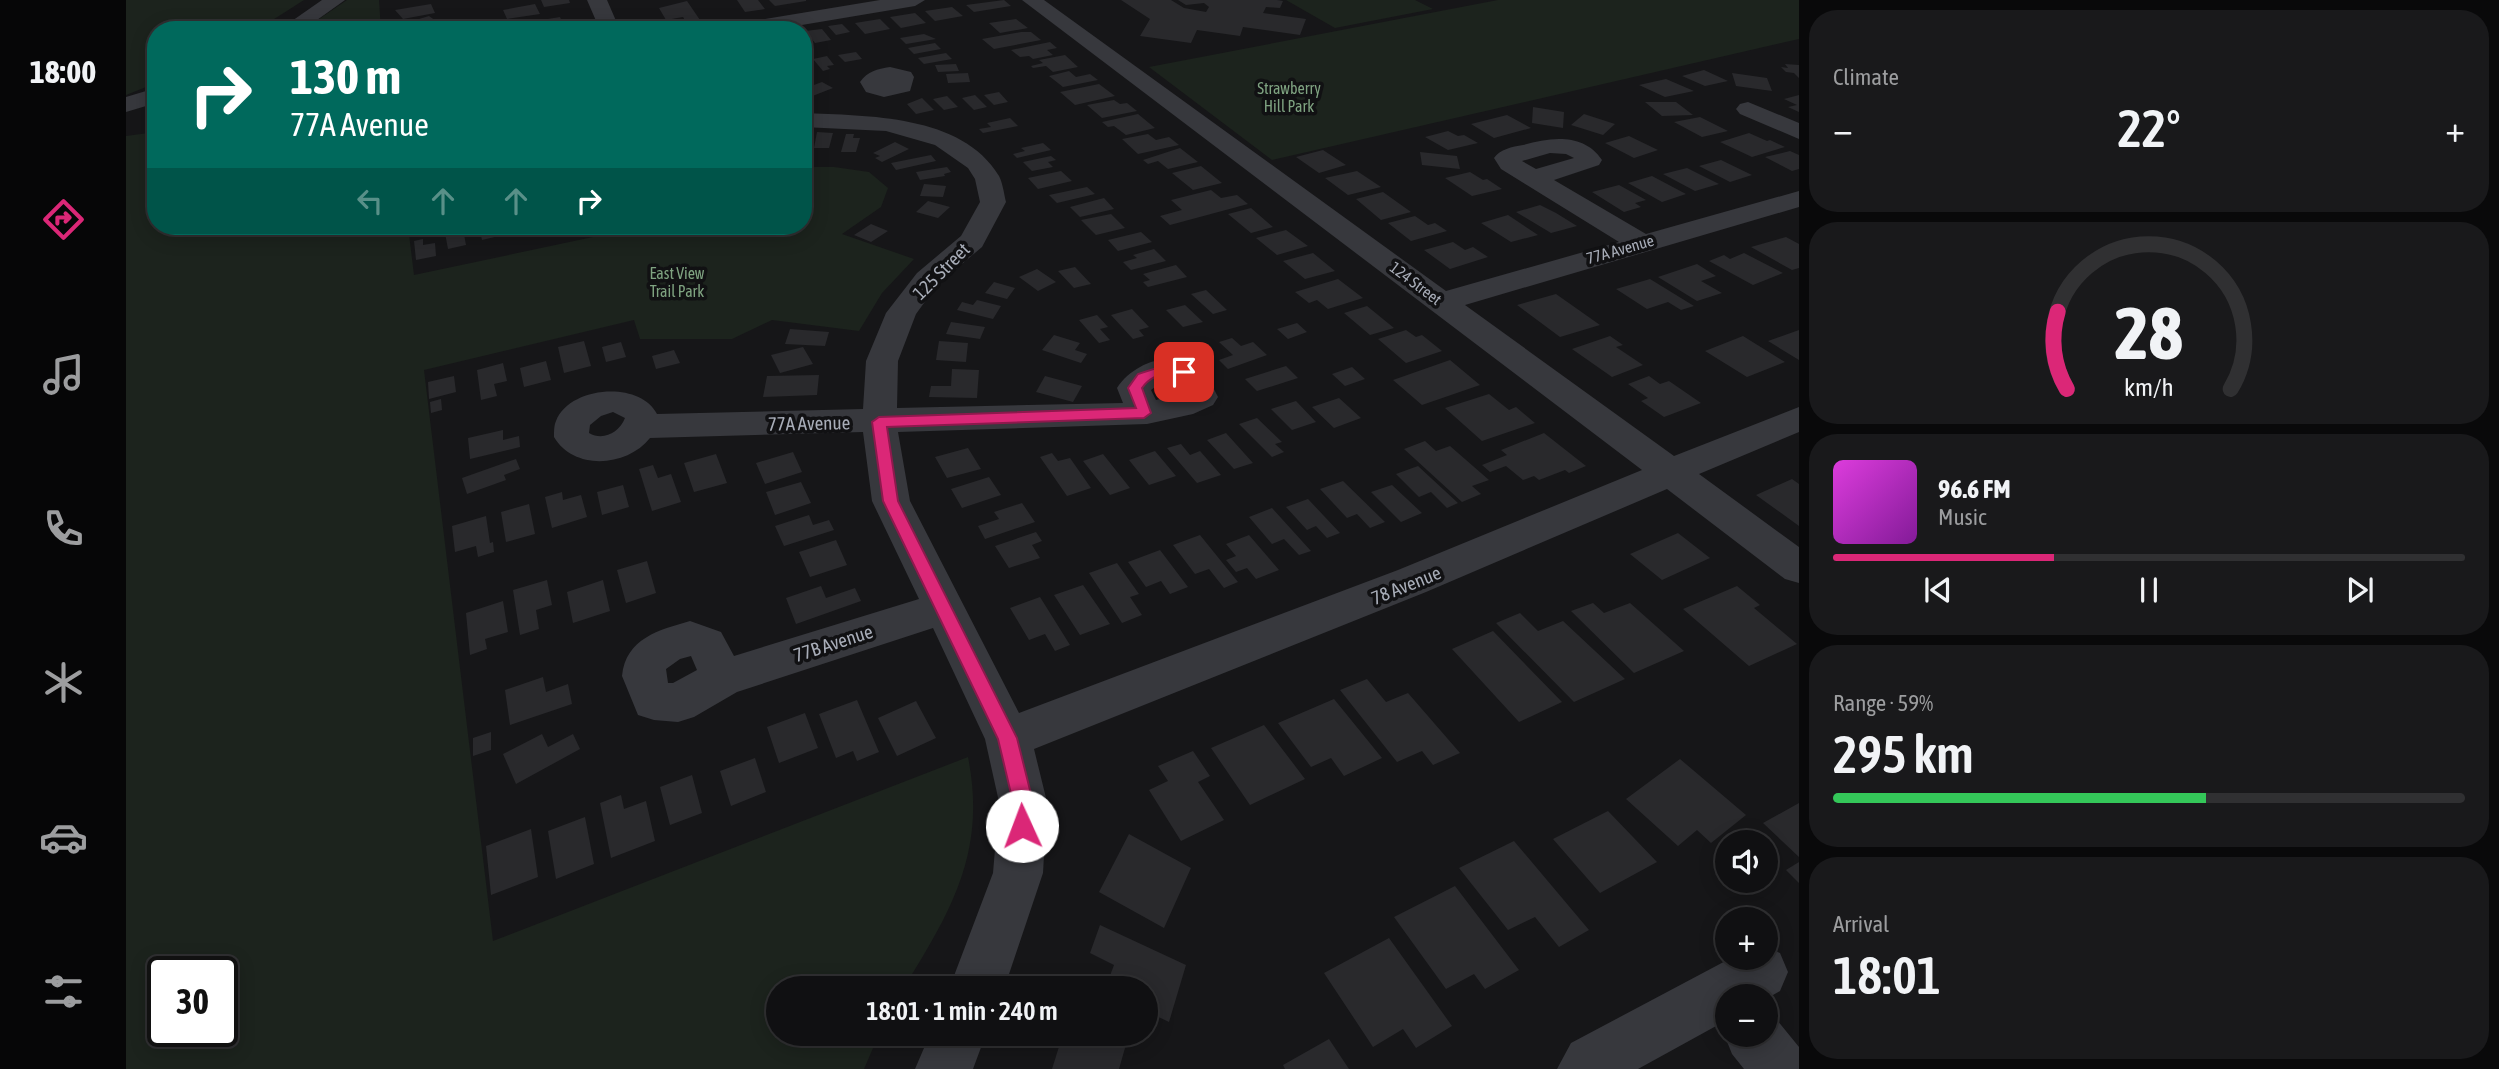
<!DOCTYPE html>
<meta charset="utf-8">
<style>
:root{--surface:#101012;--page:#19191b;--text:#f1f3f6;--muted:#9c9d9f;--line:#303032;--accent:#db2777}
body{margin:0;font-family:"Asap Condensed",sans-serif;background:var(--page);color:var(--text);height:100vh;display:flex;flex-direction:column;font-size:26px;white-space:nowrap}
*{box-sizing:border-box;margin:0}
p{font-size:23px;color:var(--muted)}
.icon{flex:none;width:38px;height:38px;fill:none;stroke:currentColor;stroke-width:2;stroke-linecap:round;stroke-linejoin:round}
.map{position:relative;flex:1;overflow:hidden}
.details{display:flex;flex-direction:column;gap:10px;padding:10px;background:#09090a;width:700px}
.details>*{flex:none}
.guide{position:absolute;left:21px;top:21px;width:665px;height:214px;border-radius:28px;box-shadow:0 4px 18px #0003,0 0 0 2px var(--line);background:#00695c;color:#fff;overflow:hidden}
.controls{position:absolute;left:1589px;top:830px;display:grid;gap:14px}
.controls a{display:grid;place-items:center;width:63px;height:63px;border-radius:50%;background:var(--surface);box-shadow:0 4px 18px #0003,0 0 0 2px var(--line);font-size:35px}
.speed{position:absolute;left:21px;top:956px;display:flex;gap:14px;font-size:35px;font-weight:700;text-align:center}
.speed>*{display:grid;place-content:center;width:91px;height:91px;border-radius:50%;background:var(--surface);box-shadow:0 4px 18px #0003,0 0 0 2px var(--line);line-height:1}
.speed .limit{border:4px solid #111;border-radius:10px;background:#fff;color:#111}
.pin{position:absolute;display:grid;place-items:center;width:60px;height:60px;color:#fff;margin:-30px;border-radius:14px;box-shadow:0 4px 10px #0006}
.me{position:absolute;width:77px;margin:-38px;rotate:358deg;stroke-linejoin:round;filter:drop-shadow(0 0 5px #0008)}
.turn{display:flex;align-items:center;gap:24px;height:147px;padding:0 28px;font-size:32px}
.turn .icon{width:91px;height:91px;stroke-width:2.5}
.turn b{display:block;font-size:49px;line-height:60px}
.lanes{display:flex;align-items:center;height:66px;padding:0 28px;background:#0003;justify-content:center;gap:35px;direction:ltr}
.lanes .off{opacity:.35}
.big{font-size:52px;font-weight:600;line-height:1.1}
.details .widget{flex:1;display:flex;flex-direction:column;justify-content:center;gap:10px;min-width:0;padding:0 24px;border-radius:28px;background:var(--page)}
.details .dial{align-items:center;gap:0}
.dial svg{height:182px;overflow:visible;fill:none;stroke:var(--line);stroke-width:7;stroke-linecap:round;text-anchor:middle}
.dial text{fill:var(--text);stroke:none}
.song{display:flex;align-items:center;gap:21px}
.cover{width:84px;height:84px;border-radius:10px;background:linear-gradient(135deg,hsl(300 70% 55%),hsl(290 70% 35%))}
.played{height:7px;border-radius:4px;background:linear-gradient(90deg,var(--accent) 35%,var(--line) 35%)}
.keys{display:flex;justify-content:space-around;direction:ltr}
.heat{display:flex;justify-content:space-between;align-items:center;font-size:38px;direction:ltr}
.charge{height:10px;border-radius:5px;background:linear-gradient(90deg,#34c759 59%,var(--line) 0)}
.trip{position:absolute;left:640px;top:976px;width:392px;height:70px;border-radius:35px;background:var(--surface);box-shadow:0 4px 18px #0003,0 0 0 2px var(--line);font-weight:600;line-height:70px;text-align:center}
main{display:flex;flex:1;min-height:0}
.menu{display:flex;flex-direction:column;width:126px;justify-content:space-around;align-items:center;background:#060607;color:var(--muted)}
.menu .icon{width:49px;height:49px}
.menu .on{color:var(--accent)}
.menu b{font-size:32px;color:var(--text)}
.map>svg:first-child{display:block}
.green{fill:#1c231d;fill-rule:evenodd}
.building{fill:#29292c}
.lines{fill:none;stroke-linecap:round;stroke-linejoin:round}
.minor{fill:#37383d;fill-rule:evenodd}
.route{fill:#db2777;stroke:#8e194d;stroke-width:2}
.labels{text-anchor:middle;stroke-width:7;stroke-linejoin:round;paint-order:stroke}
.far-park-label{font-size:16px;fill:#7fa381;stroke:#111113}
.far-street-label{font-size:16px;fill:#a8adb8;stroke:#111113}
.street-label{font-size:19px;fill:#a8adb8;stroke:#111113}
</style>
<main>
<nav class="menu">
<b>18:00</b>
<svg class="icon on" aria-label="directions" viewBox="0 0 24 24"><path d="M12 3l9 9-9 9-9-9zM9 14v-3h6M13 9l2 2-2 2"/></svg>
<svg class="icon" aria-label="music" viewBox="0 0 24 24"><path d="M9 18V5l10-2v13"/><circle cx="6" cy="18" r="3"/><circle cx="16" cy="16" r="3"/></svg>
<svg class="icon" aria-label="phone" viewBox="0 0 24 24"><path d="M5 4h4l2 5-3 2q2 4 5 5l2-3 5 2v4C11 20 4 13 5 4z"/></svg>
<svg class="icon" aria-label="climate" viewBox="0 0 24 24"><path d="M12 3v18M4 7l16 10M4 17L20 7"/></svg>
<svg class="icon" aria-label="car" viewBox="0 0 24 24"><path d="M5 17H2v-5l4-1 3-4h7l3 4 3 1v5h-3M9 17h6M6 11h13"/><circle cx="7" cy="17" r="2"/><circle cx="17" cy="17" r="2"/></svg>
<svg class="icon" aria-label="filters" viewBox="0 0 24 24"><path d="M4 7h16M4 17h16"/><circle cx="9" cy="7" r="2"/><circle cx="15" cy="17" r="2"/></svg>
</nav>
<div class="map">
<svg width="1673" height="1069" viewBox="0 0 1673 1069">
<rect width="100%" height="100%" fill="#161618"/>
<path class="green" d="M0 0H178L131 30H30V83L0 95Z
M221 0H253L255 30H177Z
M1160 0H1289L1307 9 1209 28Z
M1372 0H1673V39L1146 160 1023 67Z
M30 132V226H282L288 275 519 226H677V167H708L743 172 762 188 755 207 716 234 788 259 756 293 733 331 646 320 606 339H514L508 320 298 370 367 941 842 757C861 852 825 911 777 989H653V1034H753L738 1069H0V136ZM37 971H96V1031H37Z"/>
<path class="building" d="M415 0H443L444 3 418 7Z
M611 0H632L639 9 619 12Z
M643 0H680V1L649 6Z
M878 0 885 6 848 12 840 5Z
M995 0H1045L1058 8 1080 12 1083 7 1078 3 1060 5 1052 0H1151L1157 1 1154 8 1140 7 1137 13 1180 19 1174 35 1117 27 1114 36 1071 30 1065 43 1014 36 1024 19Z
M561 1 574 20 560 22 557 17 540 20 533 8Z
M305 4 309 13 277 19 269 10Z
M409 4 414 14 381 19 377 10Z
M826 7 837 16 809 21 799 11Z
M789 13 800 23 775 28 764 17Z
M303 16 320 28 284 30 276 24Z
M434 17 439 28 405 30 403 22Z
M531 19 535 26 503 30 500 24Z
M754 19 764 29 739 34 729 23Z
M890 19 902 28 874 33 863 23Z
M716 24 724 32 710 35 702 26Z
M696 29 705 40 689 43 679 31Z
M895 32H905L915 40 868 49 856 39Z
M798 34 810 39 780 44 774 38Z
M924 42 931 48 921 50 927 55 907 59 903 56 894 57 885 50Z
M809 43 815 49 788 54 782 48Z
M730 52 736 59 719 62 712 55Z
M820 53 826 59 798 64 792 58Z
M939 55 952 67 927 72 920 66 907 68 905 66 917 63 913 60Z
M701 56 708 65 701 66 704 69 697 71 687 59Z
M830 64 833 71 812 72 809 65Z
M1659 64 1673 65V78L1668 73 1660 72 1655 67 1662 68Z
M1578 70 1602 81 1579 86 1556 76Z
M943 71 950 77 964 74 972 80 937 87 923 76Z
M842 73 844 82 822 83 820 74Z
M1606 73 1641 78 1646 91 1610 86Z
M1540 79 1568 91 1539 97 1513 85Z
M696 82 707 88 684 97 677 94V89Z
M973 84 989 96 949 105 934 92Z
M873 92 882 102 868 105 858 95Z
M849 95 861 107 848 110 836 98Z
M1673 95V112L1662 107 1671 105 1658 99Z
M821 96 832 107 818 110 807 99Z
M796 98 808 110 790 114 781 104Z
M988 100 994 104 1001 103 1011 111 976 118 961 105Z
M1519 102H1550L1567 115 1536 116Z
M1407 107 1438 112 1437 128 1406 123Z
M1012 114 1029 128 1000 135 988 126 982 127 976 122Z
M1458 114 1489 124 1477 135 1445 125Z
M1381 115 1405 128 1368 138 1345 124Z
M1574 117 1602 131 1576 137 1548 122Z
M884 118 892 126 857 133 853 129 865 127 861 123Z
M1322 131 1332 136 1338 135 1352 143 1322 150 1299 137Z
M691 132 707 133 703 148H688Z
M1623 133 1641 141 1644 140 1659 147 1626 157 1594 142Z
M720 134H728L727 138H734L730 152H715Z
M1022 134 1030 140 1043 137 1053 145 1012 154 996 139Z
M1503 136 1532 150 1508 158 1479 143Z
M769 142 783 149 756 162 749 158 754 156 747 153Z
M917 143 925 150 891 158 887 154 899 151 895 148Z
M1054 148 1072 162 1042 169 1032 161 1022 164 1017 160Z
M1197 150 1220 165 1193 173 1170 157Z
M1664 151 1673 155V169L1666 171 1639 157Z
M1294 152 1331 156 1334 169 1296 165Z
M805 155 810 161 770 170 765 163Z
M925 156 930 160 922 162 927 167 906 171 897 162Z
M1595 160 1626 175 1604 182 1573 166Z
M1075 166 1096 183 1067 190 1046 173Z
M821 167 825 172 818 174 819 176 794 180 790 172Z
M1561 168 1593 184 1569 191 1537 174Z
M935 171 946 181 912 189 902 178Z
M1231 171 1255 187 1222 195 1199 178Z
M1344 172 1357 180 1361 179 1376 189 1346 196 1319 178Z
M1526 176 1560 194 1536 202 1502 183Z
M798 184 820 186 817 197 794 196Z
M1493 185 1520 200 1509 203 1515 207 1498 212 1466 192Z
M961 187 969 194 931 203 923 195Z
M1085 190 1095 198 1111 195 1122 204 1044 225 1034 216 1056 210 1045 200Z
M1257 192 1285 212 1255 220 1230 199Z
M978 198 988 209 954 217 944 207Z
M802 201 824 207 812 218 790 212Z
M1414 205 1430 213 1451 226 1425 233 1390 212Z
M1125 208 1147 227 1125 233 1102 214Z
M985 214 999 228 970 235 955 220Z
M1382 215 1412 235 1385 242 1355 223Z
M1289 216 1302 225 1309 223 1321 231 1285 241 1262 223Z
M745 224 762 231 745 242 728 235Z
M353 226H375L377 235 356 240Z
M337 229 340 245 322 249 319 233Z
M1160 230 1182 246 1151 255 1130 238Z
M1015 232 1026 242 992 251 982 240Z
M1660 237 1673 244V268L1666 270 1625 247Z
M297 239V245L309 243 310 256 290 260 288 241Z
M1327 242 1339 250 1347 247 1362 257 1324 269 1298 250Z
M1028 249 1040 261 1005 270 997 262 1011 258 1007 255Z
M1187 253 1209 271 1179 279 1157 261Z
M1618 253 1657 273 1627 285 1583 261 1598 255 1604 259Z
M1571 264 1590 276 1575 281 1596 293 1571 301 1532 277Z
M1050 265 1061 277 1022 287 1017 282 1024 280 1017 274Z
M949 267 965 284 948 288 932 271Z
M911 269 930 282 912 291 893 277Z
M1212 279 1237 298 1202 309 1191 300 1183 303 1169 292Z
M1524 279 1568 306 1555 310 1542 302 1521 309 1490 289Z
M868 282 889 288 881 299 859 293Z
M1080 290 1101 310 1087 314 1065 294Z
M1430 294 1474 325 1434 337 1391 305Z
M851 300 875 306 867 319 831 310 836 302 847 305Z
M1059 305 1077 322 1057 327 1040 310Z
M1241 306 1268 328 1244 335 1218 313Z
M1006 309 1023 327 1013 330 1018 336 1007 339 985 315Z
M971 315 982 327 974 329 984 340 973 343 953 320Z
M825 322 859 327 854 339 820 334Z
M1171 323 1181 332 1162 339 1151 329Z
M664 329 703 332 699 346 659 344Z
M1280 330 1290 337 1296 335 1316 351 1280 363 1252 339Z
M1673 330V360L1642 341Z
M928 335 954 343 949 350 961 354 955 363 916 350Z
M1484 336 1497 345 1490 347 1517 365 1486 377 1446 349Z
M1617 336 1659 362 1621 377 1579 351Z
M1106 338 1115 346 1127 342 1141 355 1102 369 1093 360 1107 355 1093 342Z
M458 341 465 366 438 373 432 347Z
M813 341 842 343 840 362 810 360Z
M495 342 500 357 480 362 476 347Z
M677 347 687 364 654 373 645 355Z
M548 350 554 363 530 369 526 356Z
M1324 360 1354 385 1296 405 1267 380Z
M420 361 425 380 398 387 394 368Z
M377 363 381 381 368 384 371 396 355 400 351 370Z
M1160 366 1172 378 1131 391 1119 379Z
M1226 367 1239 379 1219 386 1206 374Z
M826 369 853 370 851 398 803 397 805 386H825Z
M693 375 691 395 637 397 641 376Z
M328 376 330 392 303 399 302 382Z
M919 376 956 386 947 402 910 392Z
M1523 376 1534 384 1543 381 1575 403 1538 417 1515 401 1522 398 1502 384Z
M1363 394 1383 410 1390 407 1409 423 1356 441 1319 408Z
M1213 398 1235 418 1208 428 1186 407Z
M315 399 316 410 305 413 304 402Z
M1170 401 1190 422 1166 430 1145 409Z
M1131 418 1156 442 1149 444 1158 452 1146 457 1113 424Z
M377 430V440L393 436 394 447 344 459 342 438Z
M1100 433 1127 463 1108 469 1081 440Z
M1418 433 1460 466 1443 473 1439 470 1413 480 1408 476 1397 480 1380 466 1364 472 1356 465 1381 455 1375 450Z
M1299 441 1310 451 1324 446 1363 480 1346 486 1355 494 1336 502 1278 449Z
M1055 444 1064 455 1074 451 1095 475 1071 483 1041 448Z
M842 448 855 469 821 478 809 457Z
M1029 451 1050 476 1023 485 1003 460Z
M667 452 676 472 639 484 630 463Z
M926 453 932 461 944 458 965 488 941 496 914 457Z
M590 454 601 483 568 492 558 463Z
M977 454 1004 488 984 495 957 461Z
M390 459 394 469 378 475 380 480 341 494 336 478Z
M527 465 532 478 545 474 555 502 526 511 513 469Z
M1292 466 1332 503 1321 508 1305 492 1293 497 1270 474Z
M863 477 875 495 836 508 825 489Z
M1666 479 1673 484V526L1630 495Z
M1217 481 1259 522 1244 528 1231 514 1221 518 1194 489Z
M675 482 685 503 649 515 640 492Z
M497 485 503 507 476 515 471 492Z
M1266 485 1296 513 1275 522 1245 492Z
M436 492 437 500 455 495 461 517 426 528 419 497Z
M1182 499 1214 533 1201 538 1190 526 1181 530 1160 507Z
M896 503 909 522 859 539 852 526 873 519 868 512Z
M403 504 409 534 380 542 375 512Z
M1146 508 1185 551 1173 555 1158 539 1146 544 1123 517Z
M683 515 687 525 703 520 708 530 658 546 649 526Z
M360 516 364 543 367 542 368 552 352 557 350 546 329 552 326 526Z
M910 532 916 541 906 545 914 558 883 568 869 546Z
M1552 533 1584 558 1536 580 1504 554Z
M1074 535 1112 582 1098 588 1083 569 1069 574 1047 545Z
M1123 535 1153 570 1130 579 1121 568 1110 572 1100 560 1110 556 1100 544Z
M710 540 721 565 684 577 673 552Z
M1034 550 1062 587 1044 594 1035 581 1020 587 1002 562Z
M521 561 530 593 500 603 491 570Z
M991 563 1013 594 1004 597 1016 615 996 623 963 573Z
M421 580 426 605 410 610 413 629 394 635 387 590Z
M477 580 484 611 447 623 441 592Z
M957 585 984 624 954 635 928 595Z
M695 586 700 598 729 588 735 601 670 624 660 598Z
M1611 586 1634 605 1628 608 1671 644 1623 666 1557 609Z
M914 597 944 645 929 651 919 634 903 640 884 608Z
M377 601 382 632 359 639 361 649 344 655 340 613Z
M1467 603 1478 613 1504 603 1558 651 1508 673 1445 611Z
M1394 613 1412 631 1437 621 1499 679 1448 702 1370 623Z
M1367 631 1436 702 1393 722 1326 649Z
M417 677 420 692 442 684 446 704 384 725 379 690Z
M1241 679 1260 702 1282 693 1334 753 1307 765 1296 751 1271 762 1214 690Z
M1208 699 1256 758 1218 776 1205 758 1185 767 1152 723Z
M731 700 753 752 731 761 727 751 710 758 693 714Z
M790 701 810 738 771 756 752 718Z
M679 713 692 748 653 763 641 727Z
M1138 725 1179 779 1124 805 1085 748Z
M365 732V750L347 756V738Z
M416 734 422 747 447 734 454 749 390 784 377 754Z
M1067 751 1084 776 1072 782 1098 820 1055 841 1023 790 1042 781 1032 766Z
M629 758 640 792 605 806 594 771Z
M1554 759 1620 815 1585 843 1571 830 1552 846 1500 799Z
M566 775 576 813 544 825 534 787Z
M495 795 498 809 520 801 529 841 485 858 474 803Z
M1673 803V857L1637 823Z
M1482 811 1531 862 1474 893 1427 839Z
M459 817 468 864 430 879 422 831Z
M405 829 412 877 365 895 360 846Z
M1003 834 1065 868 1038 928 973 892Z
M1388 841 1463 930 1433 947 1409 917 1382 930 1333 868Z
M1673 862V883L1660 870Z
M1329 886 1393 970 1359 989 1348 974 1320 989 1268 917Z
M974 925 1060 965 1043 1022 1020 1011V989H979L988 965 964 953Z
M1263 938 1326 1026 1290 1048 1277 1029 1247 1047 1198 973Z
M937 1034H1003L993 1069H926Z
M1203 1039 1223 1069H1159L1157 1065Z"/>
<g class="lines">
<path class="minor" d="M196 0H219L177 30H153Z
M461 0H481L494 30H474Z
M754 0H799L789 6 646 30H598L608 24Z
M896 0H918L1320 291 1493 242 1375 169 1368 158C1374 149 1386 147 1397 145 1425 137 1458 133 1476 160L1473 165 1428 180 1520 234 1673 191V207L1339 305 1548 456 1673 407V432L1573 474 1673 547V583L1659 579 1541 489 1300 592 908 749 921 802 917 873 878 989H823L867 873 873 802 859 739 807 628 611 692 568 717 552 722 528 720 512 715 496 676C500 638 533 630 564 621L595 632 608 656 793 599 746 501 737 432 524 438C501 467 448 471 428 437 428 432 428 425 430 421 443 386 514 380 531 414L737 409 740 361 760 313 791 273 835 236 854 202 849 179 842 168 809 145 760 131 677 127V113C741 116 836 114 873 176 877 184 878 194 880 202L856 247 811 285 790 314 772 361 771 408 997 403 991 388C1008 362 1048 348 1074 369 1082 376 1087 387 1092 397L1087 405 1067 414 1021 424 772 432 784 501 893 713 1272 570 1516 470ZM1424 153 1440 154 1448 158 1410 169 1396 161ZM1044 380 1056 393 1030 400 1025 390 1037 381ZM487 412 499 418C493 433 477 441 463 433L464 425 475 416ZM565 656 571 670 547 683H542L540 669 554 659Z
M764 67 785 72 788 77 784 91 758 97 740 92 734 82C742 71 751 69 764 67Z
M30 88V103L0 112V97Z
M1622 102 1673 123V139L1614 114 1610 109 1614 104Z
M1640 947 1654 953 1662 972 1654 991 1640 999V996H1601V1020L1512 1069H1431L1445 1043 1607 957H1640Z
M1640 1011 1646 1014 1673 1047V1069H1618L1606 1054 1598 1034 1601 1025V1034H1640Z
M804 1034H860L847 1069H789Z"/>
</g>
<path class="route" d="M1046 363 1065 372 1058 376C1042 372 1026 374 1016 388L1025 413 1018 418 761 427 772 501 891 738 907 802 903 833 896 836 888 833 886 826 887 802 872 739 757 501 746 422 753 417 1010 408 1002 388 1012 374Z"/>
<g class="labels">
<g class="far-park-label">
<text x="1163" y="94">Strawberry<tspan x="1163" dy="18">Hill Park</tspan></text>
<text x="551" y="279">East View<tspan x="551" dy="18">Trail Park</tspan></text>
</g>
<g class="far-street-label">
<text transform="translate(1494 249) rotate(-16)" y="6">77A Avenue</text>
<text transform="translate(1290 283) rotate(37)" y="6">124 Street</text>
</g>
<g class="street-label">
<text transform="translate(815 271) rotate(-45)" y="7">125 Street</text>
<text transform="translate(683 423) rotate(-1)" y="7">77A Avenue</text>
<text transform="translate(1280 585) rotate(-22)" y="7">78 Avenue</text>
<text transform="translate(707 643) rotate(-18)" y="7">77B Avenue</text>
</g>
</g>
</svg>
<div class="controls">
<a><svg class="icon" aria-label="sound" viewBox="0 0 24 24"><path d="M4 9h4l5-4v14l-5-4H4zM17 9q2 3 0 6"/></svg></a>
<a>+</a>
<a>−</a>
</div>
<div class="speed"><div class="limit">30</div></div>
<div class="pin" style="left:1058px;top:372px;background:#d93025"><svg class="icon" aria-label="arrive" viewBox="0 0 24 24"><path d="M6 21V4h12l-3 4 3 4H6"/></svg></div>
<svg class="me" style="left:896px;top:826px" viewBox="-20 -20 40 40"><circle r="19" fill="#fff"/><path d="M0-13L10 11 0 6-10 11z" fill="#db2777"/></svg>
<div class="trip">18:01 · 1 min · 240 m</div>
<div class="guide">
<div class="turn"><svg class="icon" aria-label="right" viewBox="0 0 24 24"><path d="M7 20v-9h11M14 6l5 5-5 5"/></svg><div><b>130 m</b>77A Avenue</div></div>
<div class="lanes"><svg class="icon off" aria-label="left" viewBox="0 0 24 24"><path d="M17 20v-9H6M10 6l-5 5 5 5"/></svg><svg class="icon off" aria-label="ahead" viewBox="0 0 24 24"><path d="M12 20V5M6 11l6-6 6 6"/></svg><svg class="icon off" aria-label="ahead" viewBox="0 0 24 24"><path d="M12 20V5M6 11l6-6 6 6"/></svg><svg class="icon" aria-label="right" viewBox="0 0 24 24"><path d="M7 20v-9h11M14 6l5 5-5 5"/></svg></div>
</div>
</div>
<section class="details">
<div class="widget"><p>Climate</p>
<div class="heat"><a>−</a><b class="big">22°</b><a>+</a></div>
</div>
<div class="widget dial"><svg viewBox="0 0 100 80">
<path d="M14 69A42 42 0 1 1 86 69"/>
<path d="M14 69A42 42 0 0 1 10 35" stroke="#db2777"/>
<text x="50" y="56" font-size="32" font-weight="700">28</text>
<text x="50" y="72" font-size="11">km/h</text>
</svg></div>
<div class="widget">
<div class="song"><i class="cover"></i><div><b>96.6 FM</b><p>Music</p></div></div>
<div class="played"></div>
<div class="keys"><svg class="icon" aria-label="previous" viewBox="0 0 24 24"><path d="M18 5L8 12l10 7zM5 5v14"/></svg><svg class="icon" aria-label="pause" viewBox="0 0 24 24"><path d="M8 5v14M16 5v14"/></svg><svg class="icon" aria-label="next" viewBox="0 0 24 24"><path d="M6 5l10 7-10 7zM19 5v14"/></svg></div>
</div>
<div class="widget"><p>Range · 59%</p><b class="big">295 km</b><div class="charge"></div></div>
<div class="widget"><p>Arrival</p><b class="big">18:01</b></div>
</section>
</main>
